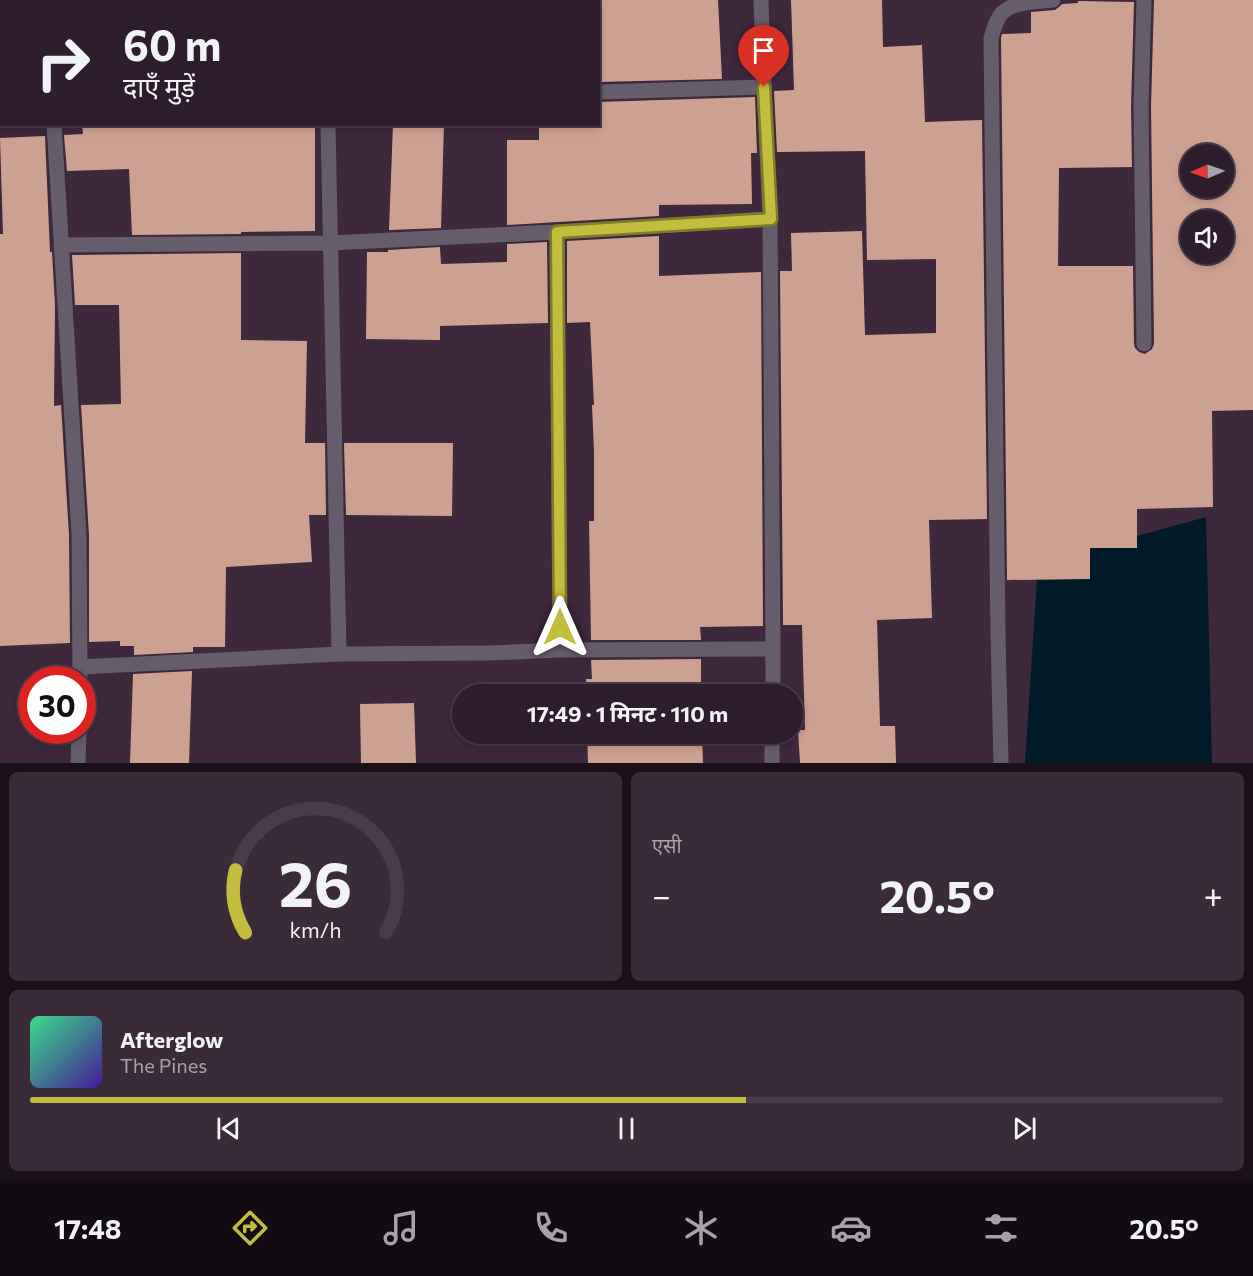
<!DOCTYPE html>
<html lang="hi">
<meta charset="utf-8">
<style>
:root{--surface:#2e1e2d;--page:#3a2b39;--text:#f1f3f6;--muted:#a7a2aa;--line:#493c49;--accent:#c3bd3e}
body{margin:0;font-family:Commissioner,"Noto Sans Devanagari",sans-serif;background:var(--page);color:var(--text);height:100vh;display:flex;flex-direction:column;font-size:22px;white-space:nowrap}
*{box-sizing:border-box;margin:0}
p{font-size:20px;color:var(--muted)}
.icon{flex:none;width:33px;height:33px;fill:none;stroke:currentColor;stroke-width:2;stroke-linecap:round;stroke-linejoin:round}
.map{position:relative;height:763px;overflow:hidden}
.panel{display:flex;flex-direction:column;gap:9px;padding:9px;background:#191019;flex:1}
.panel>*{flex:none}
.guide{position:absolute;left:0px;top:0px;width:600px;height:126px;box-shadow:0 3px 9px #0003,0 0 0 2px var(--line);background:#2e1e2d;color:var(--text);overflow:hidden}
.needle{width:39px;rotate:268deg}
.tools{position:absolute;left:1180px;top:144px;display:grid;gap:12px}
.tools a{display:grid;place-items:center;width:54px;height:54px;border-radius:50%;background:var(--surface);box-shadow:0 3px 9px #0003,0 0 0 2px var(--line);font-size:30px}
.speed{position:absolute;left:18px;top:666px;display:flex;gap:12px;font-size:30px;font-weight:700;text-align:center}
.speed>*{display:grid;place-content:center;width:78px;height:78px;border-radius:50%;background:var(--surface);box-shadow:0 3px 9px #0003,0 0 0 2px var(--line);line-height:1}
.speed .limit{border:9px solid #d22;background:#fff;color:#111}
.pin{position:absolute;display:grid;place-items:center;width:51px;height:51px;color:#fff;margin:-62px -26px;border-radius:50% 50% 50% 0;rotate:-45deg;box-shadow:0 0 6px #0007}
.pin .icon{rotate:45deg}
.me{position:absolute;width:66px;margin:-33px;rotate:0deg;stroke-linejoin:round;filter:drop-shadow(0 0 4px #0008)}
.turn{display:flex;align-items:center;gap:21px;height:126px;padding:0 24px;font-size:27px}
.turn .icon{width:78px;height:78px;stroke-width:2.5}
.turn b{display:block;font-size:42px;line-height:51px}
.big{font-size:45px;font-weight:700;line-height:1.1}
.panel .tile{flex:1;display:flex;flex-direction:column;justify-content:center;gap:9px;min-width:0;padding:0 21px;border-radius:9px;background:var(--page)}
.panel .dial{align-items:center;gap:0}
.dial svg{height:156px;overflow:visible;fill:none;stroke:var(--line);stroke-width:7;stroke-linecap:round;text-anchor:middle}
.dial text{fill:var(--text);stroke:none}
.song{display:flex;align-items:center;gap:18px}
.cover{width:72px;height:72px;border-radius:9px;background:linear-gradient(135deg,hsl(150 70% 55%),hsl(260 70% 35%))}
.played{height:6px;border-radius:3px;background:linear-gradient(90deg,var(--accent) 60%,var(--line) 60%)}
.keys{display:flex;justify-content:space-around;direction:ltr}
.heat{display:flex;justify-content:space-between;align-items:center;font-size:33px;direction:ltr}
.panel .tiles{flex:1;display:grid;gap:9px;grid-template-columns:1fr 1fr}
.tile:last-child{grid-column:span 2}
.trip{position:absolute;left:452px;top:684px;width:351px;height:60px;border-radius:30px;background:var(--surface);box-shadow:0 3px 9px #0003,0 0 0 2px var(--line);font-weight:700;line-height:60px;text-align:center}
.tab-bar{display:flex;height:96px;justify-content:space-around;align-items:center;background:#120c12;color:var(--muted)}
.tab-bar .icon{width:42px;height:42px}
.tab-bar .on{color:var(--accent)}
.tab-bar b{font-size:27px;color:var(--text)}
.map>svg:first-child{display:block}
.water{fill:#001a28}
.building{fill:#cda192;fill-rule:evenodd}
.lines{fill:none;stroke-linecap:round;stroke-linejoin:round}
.minor{stroke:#665d6c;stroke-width:15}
.route-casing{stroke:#7f7b28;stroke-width:15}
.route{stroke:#c3bd3e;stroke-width:10}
</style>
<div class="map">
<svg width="1253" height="763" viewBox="0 0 1253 763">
<rect width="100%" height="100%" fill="#3e283c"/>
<path class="water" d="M1206 517 1212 763H1025L1038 563Z"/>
<path class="building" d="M598 0H718L722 79 598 82Z
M791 0H882L883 47 922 45 925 122 982 120 987 519 929 520 932 618 877 620 880 726H895L896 763H800L798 730H805L802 625H783L780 271H792L791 233 862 231 865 335 936 333V259L867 260 865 151 777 152 774 91 794 90Z
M1154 0H1253V410L1212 411 1213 507 1137 509V548H1090V579L1007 580 1001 38 1002 34 1031 33V12L1055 10 1059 7 1062 4 1078 3V1L1134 2 1131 107 1132 167 1059 168 1058 266H1133L1134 344 1135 348 1139 352 1145 354 1152 349 1154 344 1151 107ZM1191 154H1224V188H1191ZM1191 220H1224V254H1191Z
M755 97 757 153H751L752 204 659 205V216L507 225V140H539V124H598V102Z
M82 124H315V231L241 232V234L132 235 129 169 67 171 64 135 83 134Z
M393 124H444L441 228 389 230Z
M45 136 50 252H52L55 305 54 406 61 405 69 535 70 643 0 646V234H3L0 138Z
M659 236V276L761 272 763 626 700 627 701 640H591L589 521H594V451L592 405H594L590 322 567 323V241Z
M547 242 548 323 440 326V340L366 339 367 252H388V250L440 247 441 264 507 262V244Z
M241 253V340L307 341 305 443H325L326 515H309L312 562 226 567 225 647H193V652L134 655V646H120V641L89 642V535L81 405 121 404 119 305H75L72 255Z
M344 443H453L452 516 346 515Z
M701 659V694H587L586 679H592L591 660Z
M192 671 189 763H130L133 674Z
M414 703 416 763H361L360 704Z
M587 734H702L703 763H588Z"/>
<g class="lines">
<path class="minor" d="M47 0V2
M321 0V2
M761 0 764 87
M1144 0 1141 107 1144 344
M598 92 764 87 770 219 773 649
M54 124 79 535 80 680
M328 124 339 654
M557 232 560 650
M61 245 330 243 557 232 770 219
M80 667 339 654 490 653 560 650 773 649V694
M78 763 79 730
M772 763V734
M1001 763 998 635 991 39C993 30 996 20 1002 13 1014 1 1038 2 1053 0"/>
</g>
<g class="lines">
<g class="route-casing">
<path id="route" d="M560 627 557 232 771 219 764 87"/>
</g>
<use href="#route" class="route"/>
</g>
</svg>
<div class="tools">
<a><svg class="needle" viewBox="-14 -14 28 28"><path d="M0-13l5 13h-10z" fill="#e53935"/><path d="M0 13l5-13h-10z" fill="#a7a2aa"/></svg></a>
<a><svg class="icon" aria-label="sound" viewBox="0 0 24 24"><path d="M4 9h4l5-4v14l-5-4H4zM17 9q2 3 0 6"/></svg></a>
</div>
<div class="speed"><div class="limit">30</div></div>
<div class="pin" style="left:764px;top:87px;background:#d93025"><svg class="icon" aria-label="arrive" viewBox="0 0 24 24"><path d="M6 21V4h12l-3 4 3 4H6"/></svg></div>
<svg class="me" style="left:560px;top:627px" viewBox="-20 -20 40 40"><path d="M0-17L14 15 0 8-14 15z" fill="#c3bd3e" stroke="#fff" stroke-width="4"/></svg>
<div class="trip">17:49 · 1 मिनट · 110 m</div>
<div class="guide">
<div class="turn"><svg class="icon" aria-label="right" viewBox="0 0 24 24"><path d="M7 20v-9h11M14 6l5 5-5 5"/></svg><div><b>60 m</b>दाएँ मुड़ें</div></div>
</div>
</div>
<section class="panel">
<div class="tiles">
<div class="tile dial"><svg viewBox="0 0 100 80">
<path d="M14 69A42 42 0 1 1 86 69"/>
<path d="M14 69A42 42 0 0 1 9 37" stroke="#c3bd3e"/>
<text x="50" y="56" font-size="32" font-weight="700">26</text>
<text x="50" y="72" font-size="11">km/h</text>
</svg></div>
<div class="tile"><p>एसी</p>
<div class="heat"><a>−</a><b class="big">20.5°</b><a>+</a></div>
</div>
<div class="tile">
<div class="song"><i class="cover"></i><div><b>Afterglow</b><p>The Pines</p></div></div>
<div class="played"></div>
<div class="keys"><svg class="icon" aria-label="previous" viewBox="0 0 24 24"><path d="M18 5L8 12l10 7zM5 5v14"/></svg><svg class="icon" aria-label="pause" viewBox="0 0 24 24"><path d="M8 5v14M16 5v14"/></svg><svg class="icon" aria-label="next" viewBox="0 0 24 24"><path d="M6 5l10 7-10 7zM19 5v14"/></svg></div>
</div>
</div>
</section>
<nav class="tab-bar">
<b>17:48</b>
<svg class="icon on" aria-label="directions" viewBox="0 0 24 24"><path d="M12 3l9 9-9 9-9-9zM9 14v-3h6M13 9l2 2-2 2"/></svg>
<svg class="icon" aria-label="music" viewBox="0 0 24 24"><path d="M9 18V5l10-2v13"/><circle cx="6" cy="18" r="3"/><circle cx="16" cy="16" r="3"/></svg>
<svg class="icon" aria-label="phone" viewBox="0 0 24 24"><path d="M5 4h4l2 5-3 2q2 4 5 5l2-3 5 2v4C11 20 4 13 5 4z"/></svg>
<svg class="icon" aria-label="climate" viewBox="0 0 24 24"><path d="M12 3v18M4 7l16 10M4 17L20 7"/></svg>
<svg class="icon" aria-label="car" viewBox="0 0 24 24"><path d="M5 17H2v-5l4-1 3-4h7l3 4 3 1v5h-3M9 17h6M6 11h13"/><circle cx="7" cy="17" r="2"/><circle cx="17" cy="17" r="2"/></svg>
<svg class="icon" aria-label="filters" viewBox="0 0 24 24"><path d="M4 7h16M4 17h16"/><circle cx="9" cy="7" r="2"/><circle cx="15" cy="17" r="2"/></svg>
<b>20.5°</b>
</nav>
